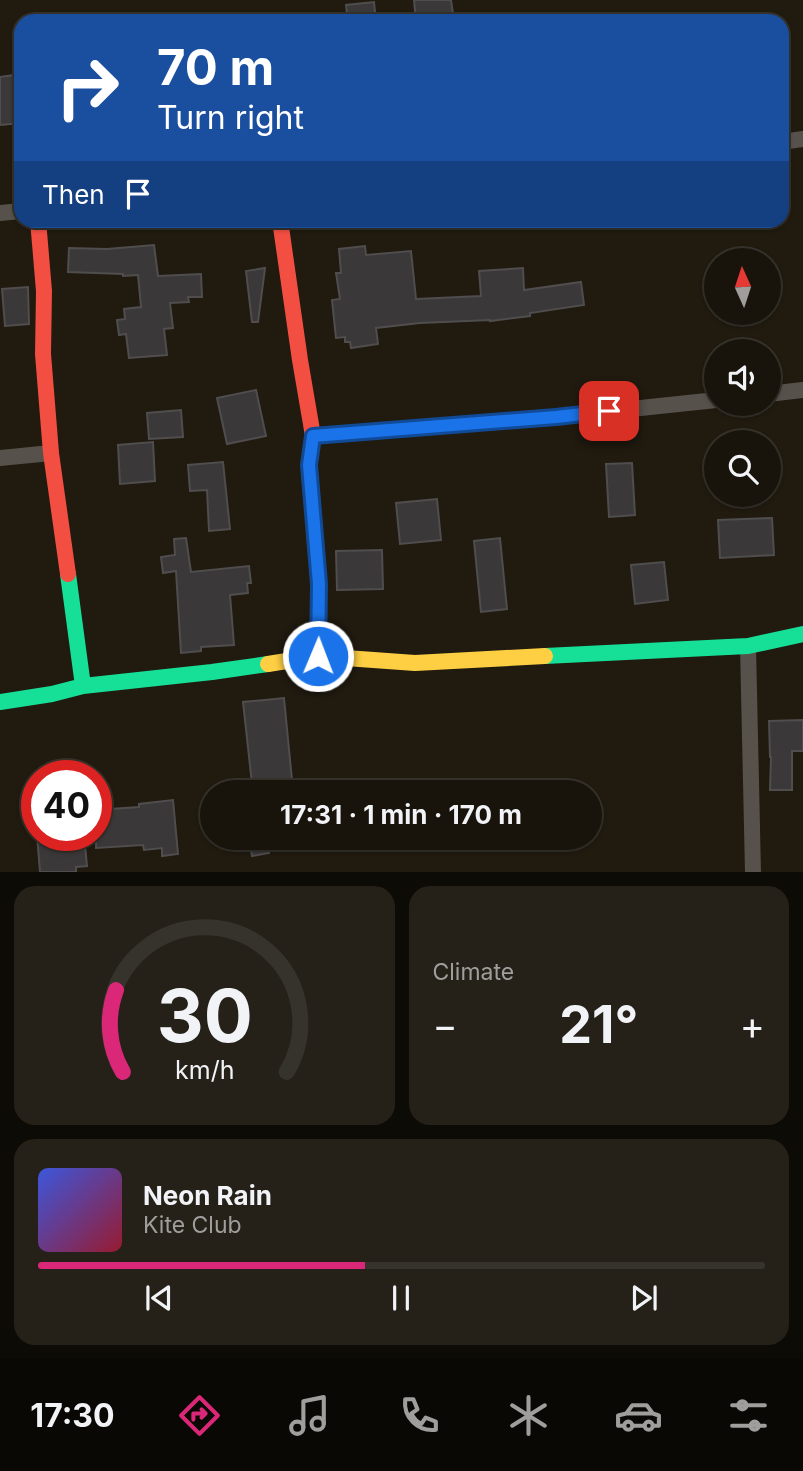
<!DOCTYPE html>
<meta charset="utf-8">
<style>
:root{--surface:#18140b;--page:#252119;--text:#f1f3f6;--muted:#9f9e9d;--line:#36332c;--accent:#db2777}
body{margin:0;font-family:Inter,sans-serif;background:var(--page);color:var(--text);height:100vh;display:flex;flex-direction:column;font-size:26px;white-space:nowrap}
*{box-sizing:border-box;margin:0}
p{font-size:23px;color:var(--muted)}
.icon{flex:none;width:38px;height:38px;fill:none;stroke:currentColor;stroke-width:2;stroke-linecap:round;stroke-linejoin:round}
.map{position:relative;height:872px;overflow:hidden}
.sheet{display:flex;flex-direction:column;gap:14px;padding:14px;background:#0d0b06;flex:1}
.sheet>*{flex:none}
.guide{position:absolute;left:14px;top:14px;width:775px;height:214px;border-radius:21px;box-shadow:0 2px 5px #0004,0 0 0 2px var(--line);background:#1a4fa0;color:#fff;overflow:hidden}
.needle{width:46px;rotate:357deg}
.controls{position:absolute;left:704px;top:248px;display:grid;gap:14px}
.controls a{display:grid;place-items:center;width:77px;height:77px;border-radius:50%;background:var(--surface);box-shadow:0 2px 5px #0004,0 0 0 2px var(--line);font-size:35px}
.speed{position:absolute;left:21px;top:760px;display:flex;gap:14px;font-size:35px;font-weight:700;text-align:center}
.speed>*{display:grid;place-content:center;width:91px;height:91px;border-radius:50%;background:var(--surface);box-shadow:0 2px 5px #0004,0 0 0 2px var(--line);line-height:1}
.speed .limit{border:10px solid #d22;background:#fff;color:#111}
.pin{position:absolute;display:grid;place-items:center;width:60px;height:60px;color:#fff;margin:-30px;border-radius:14px;box-shadow:0 4px 10px #0006}
.me{position:absolute;width:77px;margin:-38px;rotate:1deg;stroke-linejoin:round;filter:drop-shadow(0 0 5px #0008)}
.turn{display:flex;align-items:center;gap:24px;height:147px;padding:0 28px;font-size:32px}
.turn .icon{width:91px;height:91px;stroke-width:2.5}
.turn b{display:block;font-size:49px;line-height:60px}
.then{display:flex;align-items:center;height:66px;padding:0 28px;background:#0003;gap:14px;font-size:26px}
.big{font-size:52px;font-weight:700;line-height:1.1}
.sheet .tile{flex:1;display:flex;flex-direction:column;justify-content:center;gap:10px;min-width:0;padding:0 24px;border-radius:21px;background:var(--page)}
.sheet .dial{align-items:center;gap:0}
.dial svg{height:182px;overflow:visible;fill:none;stroke:var(--line);stroke-width:7;stroke-linecap:round;text-anchor:middle}
.dial text{fill:var(--text);stroke:none}
.song{display:flex;align-items:center;gap:21px}
.cover{width:84px;height:84px;border-radius:10px;background:linear-gradient(135deg,hsl(230 70% 55%),hsl(350 70% 35%))}
.played{height:7px;border-radius:4px;background:linear-gradient(90deg,var(--accent) 45%,var(--line) 45%)}
.keys{display:flex;justify-content:space-around;direction:ltr}
.heat{display:flex;justify-content:space-between;align-items:center;font-size:38px;direction:ltr}
.sheet .tiles{flex:1;display:grid;gap:14px;grid-template-columns:1fr 1fr}
.tile:last-child{grid-column:span 2}
.trip{position:absolute;left:200px;top:780px;width:402px;height:70px;border-radius:35px;background:var(--surface);box-shadow:0 2px 5px #0004,0 0 0 2px var(--line);font-weight:700;line-height:70px;text-align:center}
.menu{display:flex;height:112px;justify-content:space-around;align-items:center;background:#0a0804;color:var(--muted)}
.menu .icon{width:49px;height:49px}
.menu .current{color:var(--accent)}
.menu b{font-size:32px;color:var(--text)}
.map>svg:first-child{display:block}
.building{fill:#3b383a;stroke:#4f4d4d;stroke-width:2}
.lines{fill:none;stroke-linecap:round;stroke-linejoin:round}
.street{stroke:#56514b;stroke-width:16}
.fast{stroke:#16e098;stroke-width:16}
.slow{stroke:#ffcf43;stroke-width:16}
.jam{stroke:#f24e42;stroke-width:16}
.route-casing{stroke:#114b97;stroke-width:18}
.route{stroke:#1a73e8;stroke-width:12}
</style>
<div class="map">
<svg width="803" height="873" viewBox="0 0 803 873">
<rect width="100%" height="100%" fill="#201a0f"/>
<path class="building" d="M414 0H451L454 21H416Z
M374 2 376 21H348L346 5Z
M21 74V123L0 125V77Z
M154 245 158 276 201 274 202 297H188L189 302 170 303 173 328 164 329 167 355 129 358 126 334 119 335 117 320 125 319 124 309 141 307 138 275 123 276V274L68 272 69 248 107 249Z
M365 246 366 255 411 251 416 299 481 296 479 271 523 268 524 290 581 282 584 305 530 313V316L490 321V320L420 323 376 328 378 344 351 348 350 342H345V337L336 338 332 300 340 299 336 273H341L339 249Z
M265 268 258 322H252L246 271Z
M28 287 29 324 5 326 2 289Z
M256 390 266 436 227 444 217 398Z
M181 410 183 437 149 439 147 413Z
M153 442 155 481 120 484 118 445Z
M223 462 230 529 209 531 207 490 190 491 188 465Z
M632 463 635 515 609 517 606 464Z
M437 499 441 540 400 544 396 503Z
M772 518 774 555 720 558 718 520Z
M186 538 191 572 249 566 251 583H247L248 593 230 595 234 645 201 647V651L181 653 176 571 163 573 161 557 175 555 174 539Z
M500 538 507 609 481 612 474 541Z
M382 550 383 589 337 590 336 551Z
M664 562 668 600 635 604 631 565Z
M284 698 292 780 252 784 243 702Z
M803 720V751H792V790H770L771 757H770L769 721Z
M173 800 178 854 162 856V848L144 850 143 845 96 848V810L139 807V804Z
M37 835H84L87 866 76 867V872H40Z
M249 838H267L269 853 252 856Z"/>
<g class="lines">
<path class="street" d="M782 142 803 139
M0 213 21 211
M768 394 803 390
M313 436 556 417 716 400
M0 458 51 453
M748 646 753 873"/>
<path class="fast" d="M68 574 83 686
M545 656 748 646 803 634
M0 702 52 694 83 686 212 672 268 664"/>
<path class="slow" d="M316 547 319 584 318 656
M268 664 318 656 415 663 545 656"/>
<path class="jam" d="M38 220 44 291 43 354 51 453 68 574
M280 220 300 360 313 436 309 465 316 547"/>
</g>
<g class="lines">
<g class="route-casing">
<path id="route" d="M318 656 319 584 309 465 313 436 556 417 609 411"/>
</g>
<use href="#route" class="route"/>
</g>
</svg>
<div class="controls">
<a><svg class="needle" viewBox="-14 -14 28 28"><path d="M0-13l5 13h-10z" fill="#e53935"/><path d="M0 13l5-13h-10z" fill="#9f9e9d"/></svg></a>
<a><svg class="icon" aria-label="sound" viewBox="0 0 24 24"><path d="M4 9h4l5-4v14l-5-4H4zM17 9q2 3 0 6"/></svg></a>
<a><svg class="icon" aria-label="search" viewBox="0 0 24 24"><circle cx="10" cy="10" r="6"/><path d="M15 15l6 6"/></svg></a>
</div>
<div class="speed"><div class="limit">40</div></div>
<div class="pin" style="left:609px;top:411px;background:#d93025"><svg class="icon" aria-label="arrive" viewBox="0 0 24 24"><path d="M6 21V4h12l-3 4 3 4H6"/></svg></div>
<svg class="me" style="left:318px;top:656px" viewBox="-20 -20 40 40"><circle r="17" fill="#1a73e8" stroke="#fff" stroke-width="3"/><path d="M0-11L8 9 0 5-8 9z" fill="#fff"/></svg>
<div class="trip">17:31 · 1 min · 170 m</div>
<div class="guide">
<div class="turn"><svg class="icon" aria-label="right" viewBox="0 0 24 24"><path d="M7 20v-9h11M14 6l5 5-5 5"/></svg><div><b>70 m</b>Turn right</div></div>
<div class="then">Then<svg class="icon" aria-label="arrive" viewBox="0 0 24 24"><path d="M6 21V4h12l-3 4 3 4H6"/></svg></div>
</div>
</div>
<section class="sheet">
<div class="tiles">
<div class="tile dial"><svg viewBox="0 0 100 80">
<path d="M14 69A42 42 0 1 1 86 69"/>
<path d="M14 69A42 42 0 0 1 11 33" stroke="#db2777"/>
<text x="50" y="56" font-size="32" font-weight="700">30</text>
<text x="50" y="72" font-size="11">km/h</text>
</svg></div>
<div class="tile"><p>Climate</p>
<div class="heat"><a>−</a><b class="big">21°</b><a>+</a></div>
</div>
<div class="tile">
<div class="song"><i class="cover"></i><div><b>Neon Rain</b><p>Kite Club</p></div></div>
<div class="played"></div>
<div class="keys"><svg class="icon" aria-label="previous" viewBox="0 0 24 24"><path d="M18 5L8 12l10 7zM5 5v14"/></svg><svg class="icon" aria-label="pause" viewBox="0 0 24 24"><path d="M8 5v14M16 5v14"/></svg><svg class="icon" aria-label="next" viewBox="0 0 24 24"><path d="M6 5l10 7-10 7zM19 5v14"/></svg></div>
</div>
</div>
</section>
<nav class="menu">
<b>17:30</b>
<svg class="icon current" aria-label="directions" viewBox="0 0 24 24"><path d="M12 3l9 9-9 9-9-9zM9 14v-3h6M13 9l2 2-2 2"/></svg>
<svg class="icon" aria-label="music" viewBox="0 0 24 24"><path d="M9 18V5l10-2v13"/><circle cx="6" cy="18" r="3"/><circle cx="16" cy="16" r="3"/></svg>
<svg class="icon" aria-label="phone" viewBox="0 0 24 24"><path d="M5 4h4l2 5-3 2q2 4 5 5l2-3 5 2v4C11 20 4 13 5 4z"/></svg>
<svg class="icon" aria-label="climate" viewBox="0 0 24 24"><path d="M12 3v18M4 7l16 10M4 17L20 7"/></svg>
<svg class="icon" aria-label="car" viewBox="0 0 24 24"><path d="M5 17H2v-5l4-1 3-4h7l3 4 3 1v5h-3M9 17h6M6 11h13"/><circle cx="7" cy="17" r="2"/><circle cx="17" cy="17" r="2"/></svg>
<svg class="icon" aria-label="filters" viewBox="0 0 24 24"><path d="M4 7h16M4 17h16"/><circle cx="9" cy="7" r="2"/><circle cx="15" cy="17" r="2"/></svg>
</nav>
